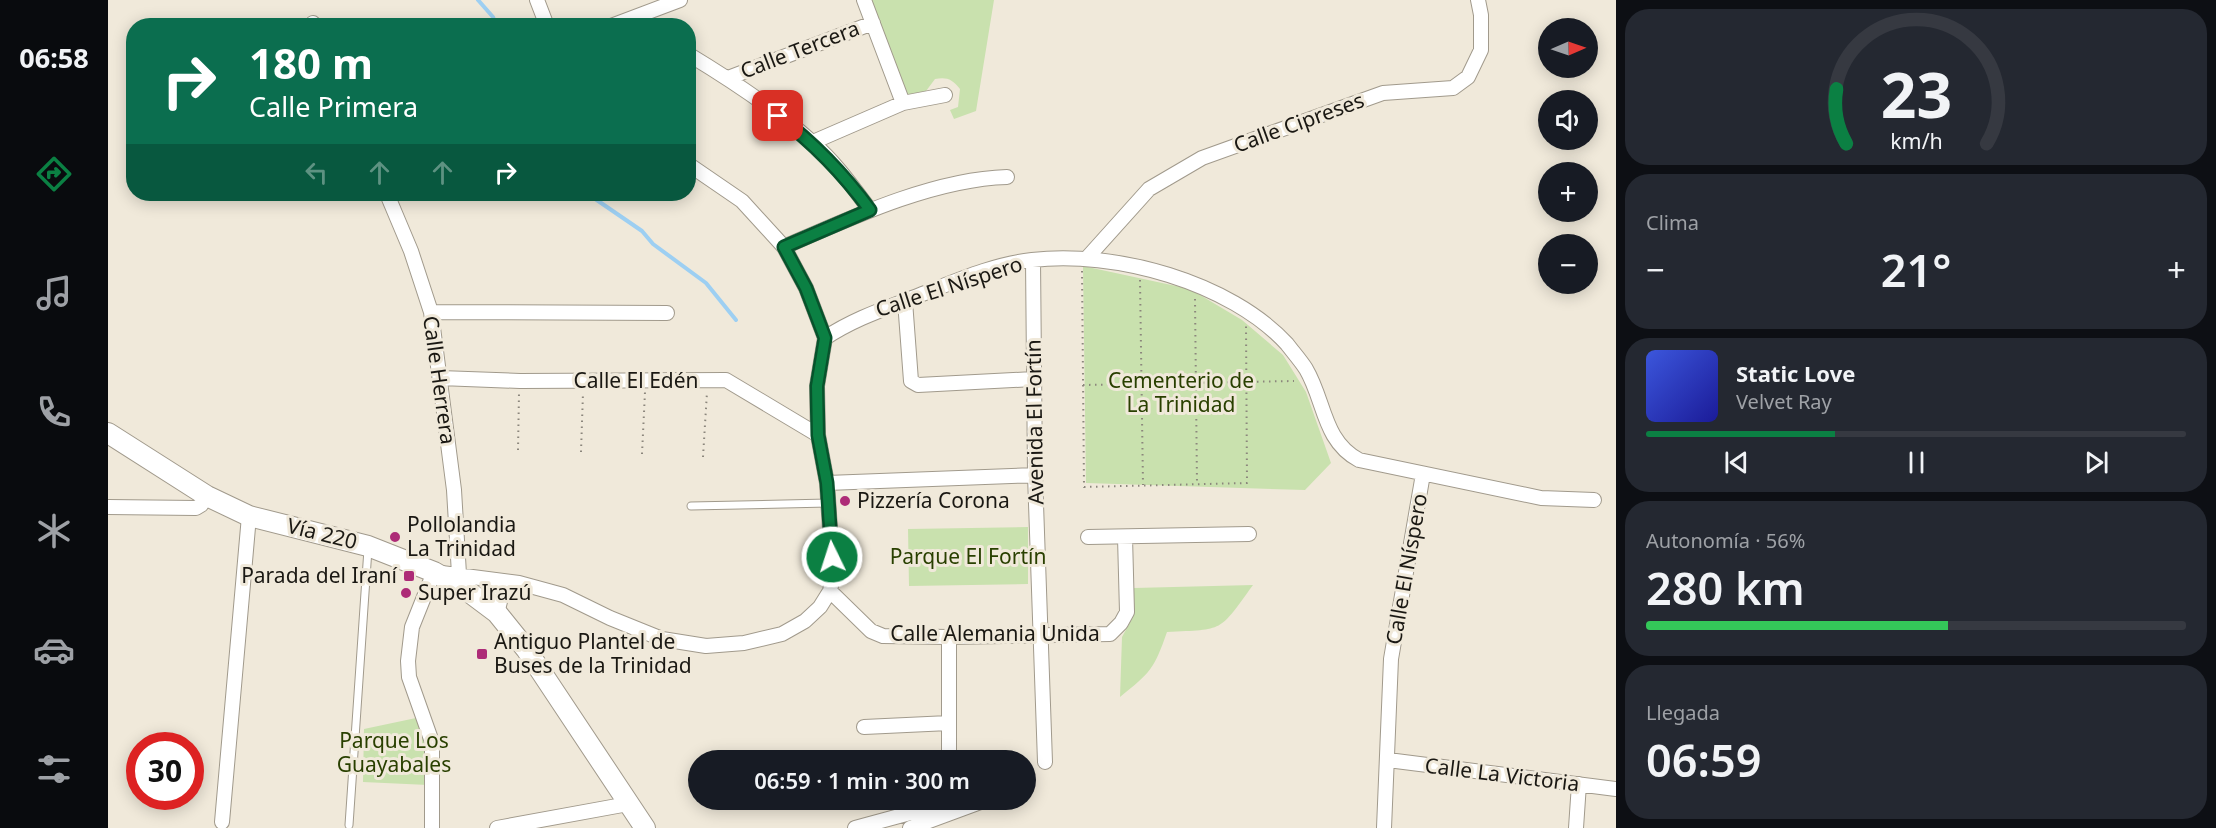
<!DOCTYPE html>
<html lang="es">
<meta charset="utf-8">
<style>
:root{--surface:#171b24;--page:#242831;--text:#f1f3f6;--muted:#9ea1a6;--line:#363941;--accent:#0b8043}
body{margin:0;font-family:"Noto Sans",sans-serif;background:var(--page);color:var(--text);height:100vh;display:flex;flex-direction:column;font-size:22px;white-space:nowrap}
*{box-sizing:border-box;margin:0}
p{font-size:20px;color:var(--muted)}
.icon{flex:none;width:33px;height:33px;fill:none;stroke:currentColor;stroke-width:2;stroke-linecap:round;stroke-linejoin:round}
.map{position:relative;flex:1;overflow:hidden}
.sheet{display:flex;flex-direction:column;gap:9px;padding:9px;background:#0d0f14;width:600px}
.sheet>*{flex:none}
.guide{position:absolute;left:18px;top:18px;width:570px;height:183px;border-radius:24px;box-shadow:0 3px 15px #0003;background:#0b6e4f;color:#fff;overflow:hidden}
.needle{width:39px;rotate:88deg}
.fabs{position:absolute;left:1430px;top:18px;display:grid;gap:12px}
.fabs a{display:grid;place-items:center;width:60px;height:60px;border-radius:50%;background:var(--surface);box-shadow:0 3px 15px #0003;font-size:30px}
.speed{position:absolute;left:18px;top:732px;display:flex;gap:12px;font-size:30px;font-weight:700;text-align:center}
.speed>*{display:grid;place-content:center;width:78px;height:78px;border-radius:50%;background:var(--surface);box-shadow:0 3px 15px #0003;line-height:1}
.speed .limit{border:9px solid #d22;background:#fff;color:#111}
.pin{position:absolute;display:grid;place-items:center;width:51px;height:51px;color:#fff;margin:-26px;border-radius:12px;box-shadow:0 3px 9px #0006}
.me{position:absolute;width:66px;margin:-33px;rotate:356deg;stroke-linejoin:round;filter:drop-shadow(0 0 4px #0008)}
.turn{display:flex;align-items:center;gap:21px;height:126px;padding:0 24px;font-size:27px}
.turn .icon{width:78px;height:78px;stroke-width:2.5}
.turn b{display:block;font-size:42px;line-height:51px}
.lanes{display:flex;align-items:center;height:57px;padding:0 24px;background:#0003;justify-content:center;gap:30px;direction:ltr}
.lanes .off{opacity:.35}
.big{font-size:45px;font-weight:600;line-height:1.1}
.sheet .tile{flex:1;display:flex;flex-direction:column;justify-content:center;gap:9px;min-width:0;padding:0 21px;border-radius:24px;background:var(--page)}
.sheet .dial{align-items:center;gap:0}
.dial svg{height:156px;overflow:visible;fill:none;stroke:var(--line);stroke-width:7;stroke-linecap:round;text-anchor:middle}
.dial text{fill:var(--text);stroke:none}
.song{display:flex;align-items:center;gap:18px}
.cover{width:72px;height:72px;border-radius:9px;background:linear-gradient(135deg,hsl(230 70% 55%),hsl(240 70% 35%))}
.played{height:6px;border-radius:3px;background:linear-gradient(90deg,var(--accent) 35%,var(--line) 35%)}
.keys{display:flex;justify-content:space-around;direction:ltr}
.heat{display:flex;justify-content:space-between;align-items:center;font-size:33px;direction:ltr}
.charge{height:9px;border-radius:4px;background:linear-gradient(90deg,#34c759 56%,var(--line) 0)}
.trip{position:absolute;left:580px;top:750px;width:348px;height:60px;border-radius:30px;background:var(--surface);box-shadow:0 3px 15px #0003;font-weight:600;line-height:60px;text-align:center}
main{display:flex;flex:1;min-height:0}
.menu{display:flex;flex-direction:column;width:108px;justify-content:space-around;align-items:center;background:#090b0e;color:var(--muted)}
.menu .icon{width:42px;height:42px}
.menu .current{color:var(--accent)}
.menu b{font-size:27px;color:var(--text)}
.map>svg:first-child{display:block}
.green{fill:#c9e1ae}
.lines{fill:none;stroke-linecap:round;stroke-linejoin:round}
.stream{stroke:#9dcff2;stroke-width:4}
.lane-casing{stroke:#a19a8c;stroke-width:9}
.street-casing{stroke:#a19a8c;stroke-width:16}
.secondary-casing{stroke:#a19a8c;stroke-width:22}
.path{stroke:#8b867c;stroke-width:2;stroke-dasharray:1.5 4.5;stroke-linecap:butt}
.lane{stroke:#fff;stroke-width:7}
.street{stroke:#fff;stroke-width:14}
.secondary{stroke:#fff;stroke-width:20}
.route-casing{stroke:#07532c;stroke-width:15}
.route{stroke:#0b8043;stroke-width:10}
.poi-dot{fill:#ad2b77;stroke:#f0e9da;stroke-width:2}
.labels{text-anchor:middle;stroke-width:6;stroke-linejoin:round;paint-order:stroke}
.street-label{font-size:21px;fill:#1a1813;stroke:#f0e9da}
.park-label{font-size:21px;fill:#294000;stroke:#f0e9da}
.poi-label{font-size:21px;fill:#1a1813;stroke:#f0e9da;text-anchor:start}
</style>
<main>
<nav class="menu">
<b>06:58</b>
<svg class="icon current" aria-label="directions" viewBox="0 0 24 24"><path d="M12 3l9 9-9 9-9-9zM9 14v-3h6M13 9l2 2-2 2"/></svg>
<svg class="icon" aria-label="music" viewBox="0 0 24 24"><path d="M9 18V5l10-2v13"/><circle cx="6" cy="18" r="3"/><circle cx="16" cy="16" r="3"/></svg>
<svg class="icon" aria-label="phone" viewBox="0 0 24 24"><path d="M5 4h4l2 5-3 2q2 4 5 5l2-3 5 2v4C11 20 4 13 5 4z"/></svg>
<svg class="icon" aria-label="climate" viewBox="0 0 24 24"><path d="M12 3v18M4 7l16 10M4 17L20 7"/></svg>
<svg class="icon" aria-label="car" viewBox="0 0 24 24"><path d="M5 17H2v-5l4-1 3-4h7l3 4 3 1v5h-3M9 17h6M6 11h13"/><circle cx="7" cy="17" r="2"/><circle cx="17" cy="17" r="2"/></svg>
<svg class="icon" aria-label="filters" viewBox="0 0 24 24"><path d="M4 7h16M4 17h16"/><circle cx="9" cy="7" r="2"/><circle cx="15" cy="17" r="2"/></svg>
</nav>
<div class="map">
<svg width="1508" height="828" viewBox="0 0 1508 828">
<rect width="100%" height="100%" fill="#f0e9da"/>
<path class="green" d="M763 0H886L868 111 846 119 842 110 850 107 852 89C844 79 839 77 827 79L818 91 799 95Z
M975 266 1082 289 1134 320 1175 355 1198 392 1223 463 1197 490 978 483Z
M920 527V584L801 586 800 529Z
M1145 585C1110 633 1117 629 1059 632 1046 669 1043 672 1012 697L1014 637 1025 617 1026 588Z
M308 718 317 737 320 785 255 782 256 729Z"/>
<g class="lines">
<path class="stream" d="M370 0 385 17 388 26
M480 194 534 231 545 244 598 283 628 320"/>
<g class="lane-casing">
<path id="lane" d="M583 506 720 503
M241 825 260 549"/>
</g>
<g class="street-casing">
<path id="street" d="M429 0 439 26
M756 0 795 103
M205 23 206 26
M503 26 572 0
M580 54C623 80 668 109 705 143 727 162 744 186 762 210
M620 78 765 23
M705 142 795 103 837 95
M279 194 303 251 323 312 346 490 351 574
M676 247C742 218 826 179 899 177
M979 258 1041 189 1094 158 1275 93 1345 88 1360 77 1373 50V15L1370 0
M925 260 927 475 937 762
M797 301 803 381 810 385 925 379
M323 312 559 313
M717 338C747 318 779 308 812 295 848 281 886 264 924 260 1006 250 1122 282 1179 344 1185 352 1193 361 1198 369 1217 401 1215 441 1251 460L1433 498 1486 500
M332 378 412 381 618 380 710 435
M719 483 927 475
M0 507 88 508 93 505 99 496
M980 537 1141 534
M722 591 763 631 775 636 841 637 1002 634 1013 623 1019 612 1017 537
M389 613 394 594 411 583
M841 637V760
M756 727 841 723
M1280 760 1508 789
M114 822 141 516
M324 828V742L301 677 300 661 304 627 326 572 411 583 455 595 502 618 554 639 598 646 636 643 674 634 697 621 712 607 722 591 725 575 719 483 710 435 709 386 717 338 698 288 676 247 634 201 580 164
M389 828 520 804
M747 828 850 800 853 809
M802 828 878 800
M1276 828 1283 659 1315 474
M1468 828 1471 784"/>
</g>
<g class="secondary-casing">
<path id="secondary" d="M0 433 99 496 141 516 260 546 326 572 361 592 389 613 418 649 537 828"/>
</g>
<path class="path" d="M974 271 976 487 1139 483 1138 324
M1032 280 1035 485
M1087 299 1089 484
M975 385 1186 381
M410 450 411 393
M473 452 475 393
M534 454 537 392
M595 457 599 392"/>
<use href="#lane" class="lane"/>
<use href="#street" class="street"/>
<use href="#secondary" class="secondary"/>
</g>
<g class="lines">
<g class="route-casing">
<path id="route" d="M670 116C707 144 735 173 762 210L676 247 698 288 717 338 709 386 710 435 719 483 724 557"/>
</g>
<use href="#route" class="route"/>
</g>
<g class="poi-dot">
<circle cx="737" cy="501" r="6"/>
<circle cx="287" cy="537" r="6"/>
<rect x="295" y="570" width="12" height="12" rx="3"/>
<circle cx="298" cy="593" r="6"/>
<rect x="368" y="648" width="12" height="12" rx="3"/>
</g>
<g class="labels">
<g class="street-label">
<text transform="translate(692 50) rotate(-21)" y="7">Calle Tercera</text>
<text transform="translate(1191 123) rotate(-20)" y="7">Calle Cipreses</text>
<text transform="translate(841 287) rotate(-18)" y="7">Calle El Níspero</text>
<text transform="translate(331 380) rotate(82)" y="7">Calle Herrera</text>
<text x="528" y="388">Calle El Edén</text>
<text transform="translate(927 422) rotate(-91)" y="7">Avenida El Fortín</text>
<text transform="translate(214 534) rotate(14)" y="7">Vía 220</text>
<text transform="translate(1299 569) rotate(-80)" y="7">Calle El Níspero</text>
<text x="887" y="641">Calle Alemania Unida</text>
<text transform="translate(1394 775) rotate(7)" y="7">Calle La Victoria</text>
</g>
<g class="park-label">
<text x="1073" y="388">Cementerio de<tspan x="1073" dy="24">La Trinidad</tspan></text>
<text x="860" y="564">Parque El Fortín</text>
<text x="286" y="748">Parque Los<tspan x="286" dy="24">Guayabales</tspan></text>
</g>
<g class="poi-label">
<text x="749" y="508">Pizzería Corona</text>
<text x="299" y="532">Pollolandia<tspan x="299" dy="24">La Trinidad</tspan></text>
<text x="289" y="583" text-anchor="end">Parada del Iraní</text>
<text x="310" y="600">Super Irazú</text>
<text x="386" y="649">Antiguo Plantel de<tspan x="386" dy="24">Buses de la Trinidad</tspan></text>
</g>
</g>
</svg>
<div class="fabs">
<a><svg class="needle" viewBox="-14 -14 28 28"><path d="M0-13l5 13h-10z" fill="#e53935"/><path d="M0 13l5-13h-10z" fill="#9ea1a6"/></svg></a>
<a><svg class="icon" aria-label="sound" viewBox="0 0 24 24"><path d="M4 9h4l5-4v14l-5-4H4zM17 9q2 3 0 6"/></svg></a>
<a>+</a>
<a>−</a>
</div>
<div class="speed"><div class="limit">30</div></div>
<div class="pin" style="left:670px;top:116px;background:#d93025"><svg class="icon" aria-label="arrive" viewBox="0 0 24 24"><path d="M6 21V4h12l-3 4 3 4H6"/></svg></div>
<svg class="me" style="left:724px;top:557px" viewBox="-20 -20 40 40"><circle r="17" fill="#0b8043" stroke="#fff" stroke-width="3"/><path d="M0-11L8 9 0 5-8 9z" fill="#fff"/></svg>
<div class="trip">06:59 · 1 min · 300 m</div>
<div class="guide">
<div class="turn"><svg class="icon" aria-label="right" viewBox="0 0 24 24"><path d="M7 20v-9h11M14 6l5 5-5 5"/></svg><div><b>180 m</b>Calle Primera</div></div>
<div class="lanes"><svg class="icon off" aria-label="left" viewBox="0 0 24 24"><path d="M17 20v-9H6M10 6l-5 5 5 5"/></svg><svg class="icon off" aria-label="ahead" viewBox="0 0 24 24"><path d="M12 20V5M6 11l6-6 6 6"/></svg><svg class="icon off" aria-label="ahead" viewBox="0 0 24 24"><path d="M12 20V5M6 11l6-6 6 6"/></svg><svg class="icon" aria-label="right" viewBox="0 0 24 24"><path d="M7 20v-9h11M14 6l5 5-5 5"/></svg></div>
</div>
</div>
<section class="sheet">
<div class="tile dial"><svg viewBox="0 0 100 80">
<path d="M14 69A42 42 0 1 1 86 69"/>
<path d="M14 69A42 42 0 0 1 9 41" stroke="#0b8043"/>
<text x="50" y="56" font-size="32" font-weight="700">23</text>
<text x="50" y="72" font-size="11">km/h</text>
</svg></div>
<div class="tile"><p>Clima</p>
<div class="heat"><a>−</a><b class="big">21°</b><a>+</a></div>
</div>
<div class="tile">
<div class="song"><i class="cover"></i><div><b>Static Love</b><p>Velvet Ray</p></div></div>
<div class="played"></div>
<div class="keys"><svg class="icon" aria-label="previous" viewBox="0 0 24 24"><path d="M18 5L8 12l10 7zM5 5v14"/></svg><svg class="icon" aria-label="pause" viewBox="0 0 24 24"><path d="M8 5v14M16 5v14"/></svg><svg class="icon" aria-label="next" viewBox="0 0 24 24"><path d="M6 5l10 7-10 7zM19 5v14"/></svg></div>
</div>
<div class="tile"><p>Autonomía · 56%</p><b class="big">280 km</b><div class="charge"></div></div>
<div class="tile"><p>Llegada</p><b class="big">06:59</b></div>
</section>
</main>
